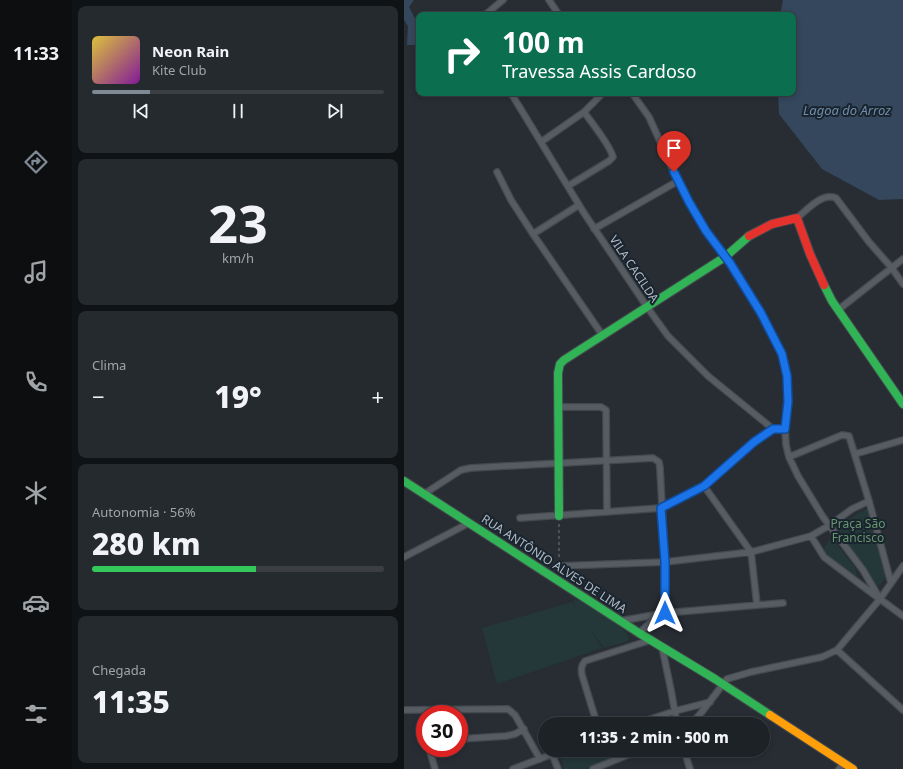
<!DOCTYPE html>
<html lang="pt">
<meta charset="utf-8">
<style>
:root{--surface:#1d2226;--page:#252a2e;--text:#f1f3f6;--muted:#a0a4a7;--line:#3b3f43;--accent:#7f8993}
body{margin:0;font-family:"Noto Sans",sans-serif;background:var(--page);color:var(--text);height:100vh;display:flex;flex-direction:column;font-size:15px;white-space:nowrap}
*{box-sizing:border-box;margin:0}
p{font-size:13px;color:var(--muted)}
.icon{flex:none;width:22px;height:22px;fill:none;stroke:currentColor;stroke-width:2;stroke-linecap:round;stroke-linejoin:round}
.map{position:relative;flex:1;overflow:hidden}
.panel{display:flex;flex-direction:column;gap:6px;padding:6px;background:#101315;width:332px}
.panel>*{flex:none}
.top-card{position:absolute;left:12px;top:12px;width:380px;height:84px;border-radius:8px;box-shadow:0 2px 6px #0003,0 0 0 1px var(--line);background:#0b6e4f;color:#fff;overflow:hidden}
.speed{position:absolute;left:12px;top:705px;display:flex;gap:8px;font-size:20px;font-weight:700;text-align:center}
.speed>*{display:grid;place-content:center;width:52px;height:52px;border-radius:50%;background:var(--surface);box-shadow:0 2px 6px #0003,0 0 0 1px var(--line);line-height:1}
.speed .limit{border:6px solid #d22;background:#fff;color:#111}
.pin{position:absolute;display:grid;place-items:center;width:34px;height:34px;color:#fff;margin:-41px -17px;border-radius:50% 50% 50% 0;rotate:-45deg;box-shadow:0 0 4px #0007}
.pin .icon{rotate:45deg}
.me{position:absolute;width:44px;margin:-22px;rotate:0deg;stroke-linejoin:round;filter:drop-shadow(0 0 3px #0008)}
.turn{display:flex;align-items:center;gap:14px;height:84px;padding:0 20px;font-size:18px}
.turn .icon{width:52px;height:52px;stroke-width:2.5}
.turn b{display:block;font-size:28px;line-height:34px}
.big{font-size:30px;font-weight:800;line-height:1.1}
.panel .card{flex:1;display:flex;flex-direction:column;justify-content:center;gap:6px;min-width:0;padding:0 14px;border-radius:8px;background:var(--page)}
.panel .dial{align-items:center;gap:0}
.dial b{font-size:52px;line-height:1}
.song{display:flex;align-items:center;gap:12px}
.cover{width:48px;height:48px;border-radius:6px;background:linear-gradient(135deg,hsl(50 70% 55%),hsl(290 70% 35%))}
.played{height:4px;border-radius:2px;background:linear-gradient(90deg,var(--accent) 20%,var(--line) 20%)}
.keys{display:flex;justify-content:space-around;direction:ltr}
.heat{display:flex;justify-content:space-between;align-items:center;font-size:22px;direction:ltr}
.charge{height:6px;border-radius:3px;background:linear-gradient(90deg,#34c759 56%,var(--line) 0)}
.trip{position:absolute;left:134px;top:717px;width:232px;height:40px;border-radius:20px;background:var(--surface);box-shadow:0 2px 6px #0003,0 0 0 1px var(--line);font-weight:800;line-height:40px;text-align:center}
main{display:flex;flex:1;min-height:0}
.tabs{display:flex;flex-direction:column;width:72px;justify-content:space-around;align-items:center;background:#0c0e0f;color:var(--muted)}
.tabs .icon{width:28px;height:28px}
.tabs .selected{color:var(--accent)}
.tabs b{font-size:18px;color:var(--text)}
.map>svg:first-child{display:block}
.green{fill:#243739}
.water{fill:#34475c}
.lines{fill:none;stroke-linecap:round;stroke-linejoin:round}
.street-casing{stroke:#44494e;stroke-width:8}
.fast-casing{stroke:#44494e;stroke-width:10}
.slow-casing{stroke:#44494e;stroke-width:10}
.jam-casing{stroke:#44494e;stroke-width:10}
.path{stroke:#5a6065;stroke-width:1.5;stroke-dasharray:3 3;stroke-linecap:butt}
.street{stroke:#565c62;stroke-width:5.5}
.fast{stroke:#30b455;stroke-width:8}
.slow{stroke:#ff9f0a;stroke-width:8}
.jam{stroke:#e5322d;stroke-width:8}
.route-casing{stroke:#114b97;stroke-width:10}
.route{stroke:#1a73e8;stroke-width:7}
.labels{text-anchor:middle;stroke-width:4;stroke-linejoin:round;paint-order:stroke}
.street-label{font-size:12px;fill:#afbac6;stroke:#1a242e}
.park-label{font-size:12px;fill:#66976e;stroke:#1a242e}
.water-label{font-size:13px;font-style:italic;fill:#708daa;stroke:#1a242e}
</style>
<main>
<nav class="tabs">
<b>11:33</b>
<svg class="icon selected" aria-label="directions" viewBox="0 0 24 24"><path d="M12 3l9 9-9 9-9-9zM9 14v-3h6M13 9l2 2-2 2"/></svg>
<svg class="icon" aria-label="music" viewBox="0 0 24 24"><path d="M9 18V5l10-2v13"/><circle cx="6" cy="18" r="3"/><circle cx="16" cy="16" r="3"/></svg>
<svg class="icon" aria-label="phone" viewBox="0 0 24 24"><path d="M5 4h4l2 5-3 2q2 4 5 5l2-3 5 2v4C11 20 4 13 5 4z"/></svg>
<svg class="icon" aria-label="climate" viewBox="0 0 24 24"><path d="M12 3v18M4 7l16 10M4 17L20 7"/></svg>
<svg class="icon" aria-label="car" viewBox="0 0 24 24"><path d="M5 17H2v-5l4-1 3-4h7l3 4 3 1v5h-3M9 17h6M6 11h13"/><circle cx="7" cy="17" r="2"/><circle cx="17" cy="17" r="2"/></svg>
<svg class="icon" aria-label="filters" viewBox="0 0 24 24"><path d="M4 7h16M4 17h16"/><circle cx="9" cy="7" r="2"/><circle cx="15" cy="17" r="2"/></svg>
</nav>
<section class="panel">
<div class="card">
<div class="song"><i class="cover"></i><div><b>Neon Rain</b><p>Kite Club</p></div></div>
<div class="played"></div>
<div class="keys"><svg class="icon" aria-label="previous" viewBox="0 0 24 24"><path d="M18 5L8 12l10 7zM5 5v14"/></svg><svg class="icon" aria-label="pause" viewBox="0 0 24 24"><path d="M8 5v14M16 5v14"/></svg><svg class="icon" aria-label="next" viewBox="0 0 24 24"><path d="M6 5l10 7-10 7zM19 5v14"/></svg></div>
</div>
<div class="card dial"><b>23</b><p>km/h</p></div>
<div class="card"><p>Clima</p>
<div class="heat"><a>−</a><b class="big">19°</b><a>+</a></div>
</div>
<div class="card"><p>Autonomia · 56%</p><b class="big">280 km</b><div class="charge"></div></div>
<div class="card"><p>Chegada</p><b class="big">11:35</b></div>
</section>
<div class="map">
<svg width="499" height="769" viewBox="0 0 499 769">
<rect width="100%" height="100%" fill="#272d33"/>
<path class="green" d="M463 509 482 576 480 580 473 587 433 528 454 513Z
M426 539H429L451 568 453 574 452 576 443 572 418 551Z
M171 600C180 599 217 625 222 633 224 635 224 637 225 639L222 642 200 648 186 629 198 648 93 684 78 628 168 602 174 610 169 602Z
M166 750H228L181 769H160L156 754Z"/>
<path class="water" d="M0 0H10L5 7C11 19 19 31 14 45H3L4 26 0 20Z
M379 0H499V199L475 200 418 169 375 114 374 93H389V15H376Z"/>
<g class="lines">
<g class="street-casing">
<path id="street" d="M145 0 155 15
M81 15 99 0
M107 93 180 213 243 307 264 336 304 376 369 429
M228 93 245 117 274 181 285 202 302 231 326 263 350 302 378 354 383 376V402L381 429 382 445 385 457 394 476 419 517 459 570 476 599 499 616
M137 142 180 112 199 93
M93 172 107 200 129 234
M164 186 205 161 209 157C206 145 188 123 180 112
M175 205 129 234 199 336
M393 218C403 210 418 192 432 198L465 242 487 267 499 284
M190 229 274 181
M434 310 499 259
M154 407H197L202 410 203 512
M451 454 499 440
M385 457 438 435 445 436 465 501 487 583
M300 486 347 552 353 605
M20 494 57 470 67 468 249 458 255 462 256 468 261 562V613
M116 518 257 508 300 486 351 442 369 429H381
M407 536 420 557 473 597
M0 557 65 523
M155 566 261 562 347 552 407 536 426 525 448 509 465 501
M216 621 261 613 379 603
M235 633 256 614
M258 647 267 690 273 724
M433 650 499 710
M0 710 104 709 111 715 136 759
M193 724 178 675C177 669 177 666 181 661L247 640
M232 724 271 711 306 702
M287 724 297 713 323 679 347 672 418 657 433 650 476 599 499 566
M55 739 102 736 111 734 120 729
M25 748 31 769
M280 750 286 769
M148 754 154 769
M109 769 159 750
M189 769 236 750
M435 769 440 764"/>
</g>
<g class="fast-casing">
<path id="fast" d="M420 285 428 301 499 404
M0 481 235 633 311 679 366 715
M155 516 154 373 156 364 160 360 321 257 345 236"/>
</g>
<g class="slow-casing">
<path id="slow" d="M366 715 449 769"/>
</g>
<g class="jam-casing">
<path id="jam" d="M345 236 368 224 393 218 406 254 420 285"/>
</g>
<path class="path" d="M155 524V560"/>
<use href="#street" class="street"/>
<use href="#fast" class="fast"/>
<use href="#slow" class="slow"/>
<use href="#jam" class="jam"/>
</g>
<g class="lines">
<g class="route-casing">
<path id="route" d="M261 613V562L257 508 300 486 350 442 369 429H381L384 402 383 376 378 354 357 313 326 263 302 231 285 202 270 172"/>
</g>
<use href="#route" class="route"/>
</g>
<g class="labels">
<g class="street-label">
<text transform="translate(230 269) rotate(56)" y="4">VILA CACILDA</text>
<text transform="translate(150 564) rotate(33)" y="4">RUA ANTÔNIO ALVES DE LIMA</text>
</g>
<g class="park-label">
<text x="454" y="528">Praça São<tspan x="454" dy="14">Francisco</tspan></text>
</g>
<g class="water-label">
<text x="443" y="115">Lagoa do Arroz</text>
</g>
</g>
</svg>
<div class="speed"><div class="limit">30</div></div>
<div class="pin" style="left:270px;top:172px;background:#d93025"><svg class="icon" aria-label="arrive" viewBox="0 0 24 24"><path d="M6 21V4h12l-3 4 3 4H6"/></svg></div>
<svg class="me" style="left:261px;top:613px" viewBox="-20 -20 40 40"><path d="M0-17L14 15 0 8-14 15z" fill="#1a73e8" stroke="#fff" stroke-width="4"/></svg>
<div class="trip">11:35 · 2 min · 500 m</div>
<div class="top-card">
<div class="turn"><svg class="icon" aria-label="right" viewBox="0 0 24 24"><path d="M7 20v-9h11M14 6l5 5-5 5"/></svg><div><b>100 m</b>Travessa Assis Cardoso</div></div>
</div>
</div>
</main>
